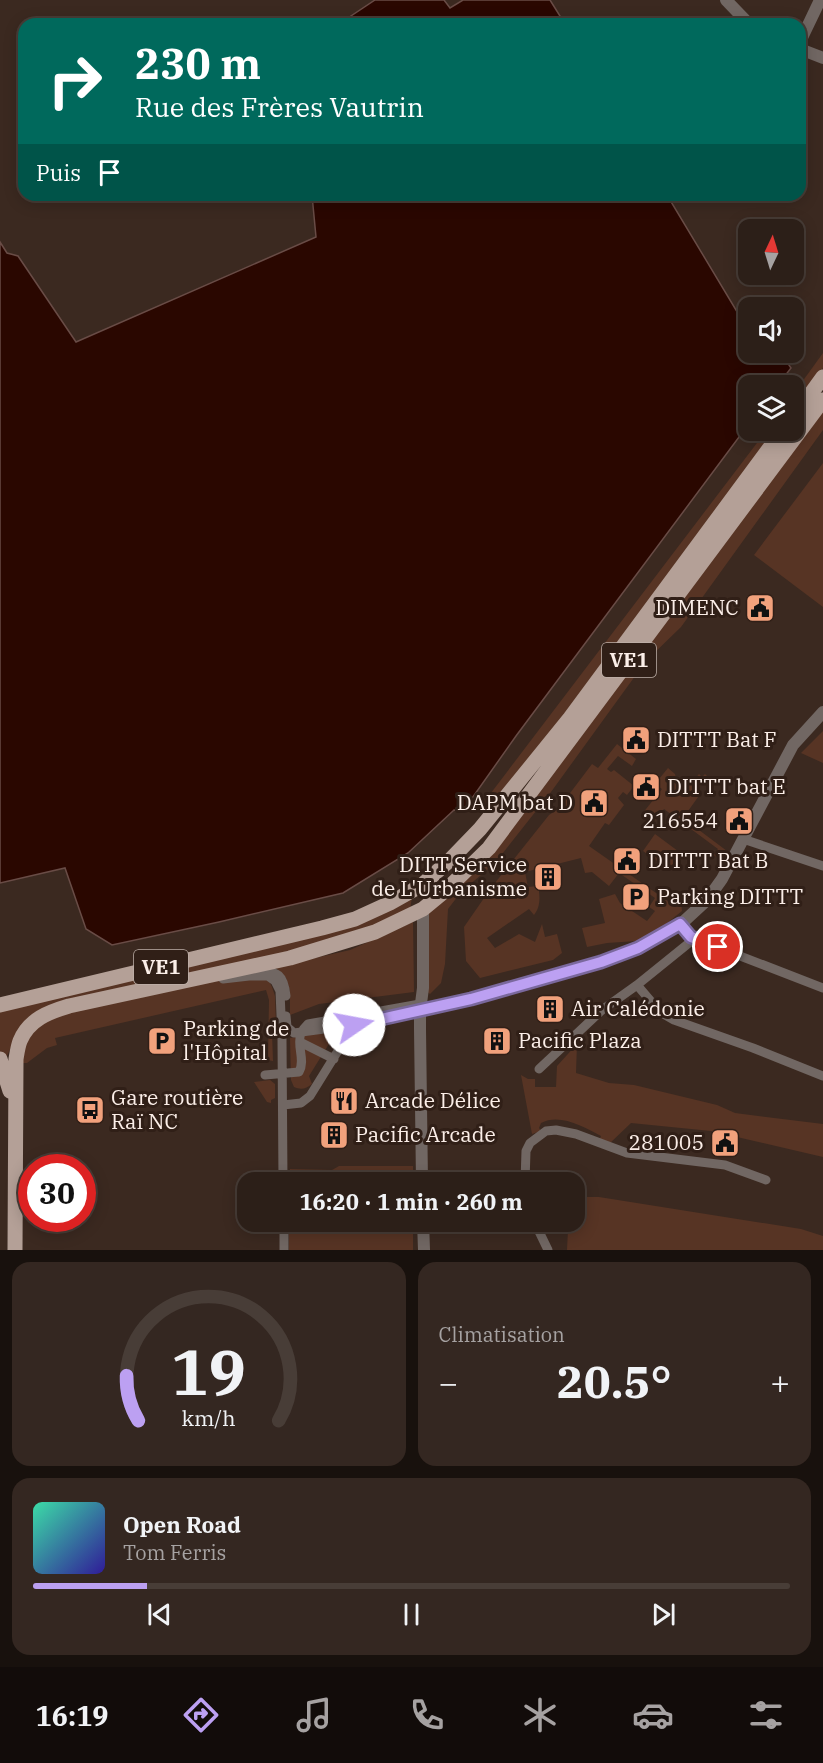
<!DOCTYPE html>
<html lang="fr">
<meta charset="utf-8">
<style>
:root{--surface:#2c1f18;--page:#342721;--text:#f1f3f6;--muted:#a6a2a2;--line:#483d37;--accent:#bca0f2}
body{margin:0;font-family:"IBM Plex Serif",serif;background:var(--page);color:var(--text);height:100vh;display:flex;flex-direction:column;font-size:22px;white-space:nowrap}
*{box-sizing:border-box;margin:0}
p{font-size:20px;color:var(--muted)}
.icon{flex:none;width:33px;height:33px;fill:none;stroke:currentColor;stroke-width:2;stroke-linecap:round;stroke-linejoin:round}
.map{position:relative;height:1250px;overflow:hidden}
.details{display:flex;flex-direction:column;gap:12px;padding:12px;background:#18110d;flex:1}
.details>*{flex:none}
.guide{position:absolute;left:18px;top:18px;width:788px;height:183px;border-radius:18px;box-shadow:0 3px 15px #0003,0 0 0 2px var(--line);background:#00695c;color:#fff;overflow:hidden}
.needle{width:39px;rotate:4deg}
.buttons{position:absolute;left:738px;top:219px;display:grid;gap:12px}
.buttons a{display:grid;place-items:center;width:66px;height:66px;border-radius:12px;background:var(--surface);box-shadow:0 3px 15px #0003,0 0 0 2px var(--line);font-size:30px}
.speed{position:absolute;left:18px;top:1154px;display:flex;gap:12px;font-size:30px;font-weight:700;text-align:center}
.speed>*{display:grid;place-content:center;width:78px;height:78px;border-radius:50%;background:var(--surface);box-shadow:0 3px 15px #0003,0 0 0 2px var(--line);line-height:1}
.speed .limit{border:9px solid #d22;background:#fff;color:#111}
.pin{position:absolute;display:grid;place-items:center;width:51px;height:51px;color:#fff;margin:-26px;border:3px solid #fff;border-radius:50%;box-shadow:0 2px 6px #0007}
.me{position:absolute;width:66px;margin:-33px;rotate:78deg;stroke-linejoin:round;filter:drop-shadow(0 0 4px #0008)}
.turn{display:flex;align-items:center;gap:21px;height:126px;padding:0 18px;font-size:27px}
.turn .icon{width:78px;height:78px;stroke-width:2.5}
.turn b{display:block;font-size:42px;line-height:51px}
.then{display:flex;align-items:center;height:57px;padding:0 18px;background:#0003;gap:12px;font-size:22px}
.big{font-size:45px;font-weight:700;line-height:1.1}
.details .widget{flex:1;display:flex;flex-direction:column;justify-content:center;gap:9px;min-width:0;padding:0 21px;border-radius:18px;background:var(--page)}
.details .dial{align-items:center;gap:0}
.dial svg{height:156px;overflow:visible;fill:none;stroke:var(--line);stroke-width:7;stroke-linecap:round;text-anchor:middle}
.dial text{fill:var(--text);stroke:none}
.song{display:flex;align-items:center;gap:18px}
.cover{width:72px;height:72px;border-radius:9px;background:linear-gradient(135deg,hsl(160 70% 55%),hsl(250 70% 35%))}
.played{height:6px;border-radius:3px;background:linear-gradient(90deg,var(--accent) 15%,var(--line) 15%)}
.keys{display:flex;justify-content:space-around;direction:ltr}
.heat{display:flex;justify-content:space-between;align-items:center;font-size:33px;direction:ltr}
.details .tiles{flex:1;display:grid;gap:12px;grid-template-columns:1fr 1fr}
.widget:last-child{grid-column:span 2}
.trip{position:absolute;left:237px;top:1172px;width:348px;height:60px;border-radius:18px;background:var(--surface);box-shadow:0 3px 15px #0003,0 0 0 2px var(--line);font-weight:700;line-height:60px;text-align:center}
.dock{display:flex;height:96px;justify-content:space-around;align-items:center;background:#120c0a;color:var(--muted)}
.dock .icon{width:42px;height:42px}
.dock .active{color:var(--accent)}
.dock b{font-size:27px;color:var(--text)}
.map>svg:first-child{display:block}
.green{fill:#573424}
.water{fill:#2a0700;stroke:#694c46;stroke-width:1.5}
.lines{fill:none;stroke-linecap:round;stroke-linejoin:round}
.minor{stroke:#716763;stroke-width:9}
.tertiary{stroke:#716763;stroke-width:12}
.primary{stroke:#b4a097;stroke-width:15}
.route-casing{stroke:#7a689d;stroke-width:15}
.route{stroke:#bca0f2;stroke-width:10}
.labels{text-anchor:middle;stroke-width:6;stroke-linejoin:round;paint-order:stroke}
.shield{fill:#301f17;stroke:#beb0a9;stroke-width:1.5}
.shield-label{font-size:20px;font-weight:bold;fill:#fbeee8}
.poi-label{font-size:21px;fill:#fbeee8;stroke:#301f17;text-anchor:start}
</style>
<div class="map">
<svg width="823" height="1250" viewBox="0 0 823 1250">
<rect width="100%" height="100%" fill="#3b2920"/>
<path class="green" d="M823 353V368L794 409V393Z
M823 409V430L681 627 646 661 551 792 495 863 461 892 448 909 445 964 441 983 430 994 425 990 426 915 455 892 498 846Z
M766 431H777L526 765 486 814 478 810Z
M823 463V607L754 555Z
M823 731V763L801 753Z
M617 744 636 759 632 766 618 756 607 769 611 772 614 770 634 786 627 795 623 792 618 798 624 805 609 825 605 823 589 846 676 907 681 901 682 911 661 928 637 941 607 943 587 947 582 928 605 923 599 899 615 894 620 903 647 921 655 911 649 907 655 898 619 873 609 886 592 872 585 873 581 858 525 872 528 887 538 886C540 895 541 907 534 915L529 909 487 938 495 948 519 934 535 942 542 924 545 937 557 934 562 953 553 960 480 978 466 961 464 927 491 888 549 815 558 809 592 764 598 768Z
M668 768 675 774 677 781 683 784H688L691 779 694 780 699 774 702 777 705 774 707 776 697 790 701 793 683 818 727 851 725 857 713 856 718 849 664 809 654 822 642 814 662 789 655 784Z
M655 834 682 854 670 870 643 851Z
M412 897 410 910 359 932 278 954 54 1005 16 1037 6 1058 0 1054V1010Z
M413 922 414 992 319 1004 290 1015V991L286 978 275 967 350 950Z
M239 978H264L269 981 272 987 275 996 276 1024 272 1032 273 1061 268 1060 269 1000 266 990 55 1038 57 1045 47 1048 27 1063H17L33 1028 53 1016 195 984Z
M337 1031 309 1076 312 1084C306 1089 301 1090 294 1087L291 1080 290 1038Z
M577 1044 576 1073 609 1083 634 1085 717 1105 735 1113 823 1124V1157L711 1131 631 1123 608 1145 599 1141 601 1136C584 1127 560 1113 541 1123L539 1128 541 1131 532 1134 521 1075 528 1079H535V1087H556L557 1066Z
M270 1080 275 1084V1098L271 1100V1103L267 1102 254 1082Z
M339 1166H413V1182H290V1169L332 1170Z
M578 1197H599L801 1229 823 1236V1250H567L568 1230 571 1221H574L575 1209Z
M289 1221H413V1250H289Z"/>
<path class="water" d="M375 0H444L450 8 463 0H550L565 24H339Z
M312 195H667L748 330V352L762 353 767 361 781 353 791 368 778 385 748 386V425L516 736 463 811 454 810 408 853 343 893 219 922 112 945 86 929 65 868 0 883V242L7 253 18 256 76 342 316 237Z"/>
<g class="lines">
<path class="minor" d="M743 839 823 866
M680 924 691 937 823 988
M257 972C278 969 284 976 286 996
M223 979 249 976H268L275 981 280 991 282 1039 283 1182
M637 985 660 1012 674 1020 753 1048 823 1076
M286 1016 287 1027 294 1033 354 1025 420 1011
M300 1042 334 1059
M539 1069 602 1010 637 985 689 943 691 937
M265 1075 299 1072C306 1060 296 1046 301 1033 303 1029 305 1027 308 1024L420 1004
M283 1105 301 1103 310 1096 354 1025
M525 1182 526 1151 530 1143 546 1131 556 1130 576 1134 627 1153 725 1165 766 1180
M284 1221V1250
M534 1221 548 1250"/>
<path class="tertiary" d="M726 0 749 24
M800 42 820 0
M800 49 823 58
M420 1011 530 983 601 962 638 948 681 924 707 900 722 879 793 745 823 712
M422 1182 420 1029V1011L423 988V909
M423 1221 424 1250"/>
<path class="primary" d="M794 417 823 377
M0 1005 322 928 355 919 390 903 422 885 451 859 480 829 570 718 783 430
M0 1059 10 1091
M15 1250 16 1059C17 1053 18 1046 20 1041 29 1019 49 1012 69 1006L290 958 375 932 423 909 446 890 489 848 823 400"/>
</g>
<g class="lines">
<g class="route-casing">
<path id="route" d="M354 1025 471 999 601 962 638 948 680 924 691 937 718 947"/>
</g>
<use href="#route" class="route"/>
</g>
<defs>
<g id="civic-square" transform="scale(1.5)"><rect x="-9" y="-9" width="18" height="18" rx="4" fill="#f1a17c" stroke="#301f17"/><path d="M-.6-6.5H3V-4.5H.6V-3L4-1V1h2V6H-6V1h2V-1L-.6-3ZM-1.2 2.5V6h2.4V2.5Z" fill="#111"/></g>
<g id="building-square" transform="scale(1.5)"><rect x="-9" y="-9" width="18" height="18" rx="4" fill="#f1a17c" stroke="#301f17"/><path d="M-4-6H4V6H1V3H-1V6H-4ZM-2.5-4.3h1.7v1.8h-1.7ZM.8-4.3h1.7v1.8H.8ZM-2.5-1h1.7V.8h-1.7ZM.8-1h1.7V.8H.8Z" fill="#111"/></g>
<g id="parking-square" transform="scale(1.5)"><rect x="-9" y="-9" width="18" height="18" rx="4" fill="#f1a17c" stroke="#301f17"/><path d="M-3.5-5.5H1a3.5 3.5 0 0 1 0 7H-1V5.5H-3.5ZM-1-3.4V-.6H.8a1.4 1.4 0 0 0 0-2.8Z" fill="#111"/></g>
<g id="restaurant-square" transform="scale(1.5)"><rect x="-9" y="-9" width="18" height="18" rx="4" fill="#f1a17c" stroke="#301f17"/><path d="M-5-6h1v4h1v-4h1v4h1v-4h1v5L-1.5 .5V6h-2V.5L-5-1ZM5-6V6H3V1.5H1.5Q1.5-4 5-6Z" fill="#111"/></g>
<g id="bus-square" transform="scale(1.5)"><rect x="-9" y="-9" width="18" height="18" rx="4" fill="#f1a17c" stroke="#301f17"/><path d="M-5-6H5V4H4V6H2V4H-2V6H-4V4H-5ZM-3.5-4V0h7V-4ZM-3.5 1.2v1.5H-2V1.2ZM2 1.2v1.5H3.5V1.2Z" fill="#111"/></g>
</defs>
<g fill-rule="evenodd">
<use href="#civic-square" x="760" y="608"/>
<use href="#civic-square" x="636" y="740"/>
<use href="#civic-square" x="646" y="787"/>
<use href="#civic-square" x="594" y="803"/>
<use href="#civic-square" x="739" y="821"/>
<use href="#civic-square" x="627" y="861"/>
<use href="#building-square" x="548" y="877"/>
<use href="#parking-square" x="636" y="897"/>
<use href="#building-square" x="550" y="1009"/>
<use href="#parking-square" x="162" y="1041"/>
<use href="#building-square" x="497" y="1041"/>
<use href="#restaurant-square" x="344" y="1101"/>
<use href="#bus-square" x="90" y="1110"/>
<use href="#building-square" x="334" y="1135"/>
<use href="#civic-square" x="725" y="1143"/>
</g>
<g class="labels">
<g class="shield">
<rect x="602" y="643" width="54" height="34" rx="4.5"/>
<rect x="134" y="950" width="54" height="34" rx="4.5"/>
</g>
<g class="shield-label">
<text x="629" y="667">VE1</text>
<text x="161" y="974">VE1</text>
</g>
<g class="poi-label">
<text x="739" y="615" text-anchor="end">DIMENC</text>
<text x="657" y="747">DITTT Bat F</text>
<text x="667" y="794">DITTT bat E</text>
<text x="573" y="810" text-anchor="end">DAPM bat D</text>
<text x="718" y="828" text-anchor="end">216554</text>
<text x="648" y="868">DITTT Bat B</text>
<text x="527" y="872" text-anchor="end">DITT Service<tspan x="527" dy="24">de L'Urbanisme</tspan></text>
<text x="657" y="904">Parking DITTT</text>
<text x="571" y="1016">Air Calédonie</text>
<text x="183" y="1036">Parking de<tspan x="183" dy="24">l'Hôpital</tspan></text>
<text x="518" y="1048">Pacific Plaza</text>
<text x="111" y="1105">Gare routière<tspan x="111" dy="24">Raï NC</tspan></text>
<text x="365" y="1108">Arcade Délice</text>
<text x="355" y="1142">Pacific Arcade</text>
<text x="704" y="1150" text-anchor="end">281005</text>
</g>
</g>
</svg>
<div class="buttons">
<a><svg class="needle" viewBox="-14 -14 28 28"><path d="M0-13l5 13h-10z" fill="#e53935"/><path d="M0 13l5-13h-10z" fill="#a6a2a2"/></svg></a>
<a><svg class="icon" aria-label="sound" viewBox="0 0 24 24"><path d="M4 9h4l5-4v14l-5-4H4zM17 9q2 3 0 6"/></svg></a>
<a><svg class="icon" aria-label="layers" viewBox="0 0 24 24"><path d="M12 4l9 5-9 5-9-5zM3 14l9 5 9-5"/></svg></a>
</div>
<div class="speed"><div class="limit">30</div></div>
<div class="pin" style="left:718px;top:947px;background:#d93025"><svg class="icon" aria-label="arrive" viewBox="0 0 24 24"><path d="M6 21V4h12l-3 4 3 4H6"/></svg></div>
<svg class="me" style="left:354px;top:1025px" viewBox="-20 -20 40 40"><circle r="19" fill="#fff"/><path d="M0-13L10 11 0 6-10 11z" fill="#bca0f2"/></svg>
<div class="trip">16:20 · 1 min · 260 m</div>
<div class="guide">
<div class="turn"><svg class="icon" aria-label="right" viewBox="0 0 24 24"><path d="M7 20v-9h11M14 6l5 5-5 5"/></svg><div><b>230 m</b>Rue des Frères Vautrin</div></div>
<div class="then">Puis<svg class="icon" aria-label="arrive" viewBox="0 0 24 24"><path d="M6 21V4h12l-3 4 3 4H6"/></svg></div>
</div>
</div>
<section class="details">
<div class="tiles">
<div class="widget dial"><svg viewBox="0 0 100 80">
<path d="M14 69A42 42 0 1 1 86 69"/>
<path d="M14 69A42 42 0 0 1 8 46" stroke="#bca0f2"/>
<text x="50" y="56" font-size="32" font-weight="700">19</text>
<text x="50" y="72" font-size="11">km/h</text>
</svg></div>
<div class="widget"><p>Climatisation</p>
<div class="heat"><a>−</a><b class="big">20.5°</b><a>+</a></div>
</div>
<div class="widget">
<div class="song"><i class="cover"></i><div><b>Open Road</b><p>Tom Ferris</p></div></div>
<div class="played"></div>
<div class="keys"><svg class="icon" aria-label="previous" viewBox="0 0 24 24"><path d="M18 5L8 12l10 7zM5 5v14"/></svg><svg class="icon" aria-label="pause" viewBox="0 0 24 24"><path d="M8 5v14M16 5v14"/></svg><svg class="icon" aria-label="next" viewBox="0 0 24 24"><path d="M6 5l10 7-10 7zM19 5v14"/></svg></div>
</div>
</div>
</section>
<nav class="dock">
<b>16:19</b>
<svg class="icon active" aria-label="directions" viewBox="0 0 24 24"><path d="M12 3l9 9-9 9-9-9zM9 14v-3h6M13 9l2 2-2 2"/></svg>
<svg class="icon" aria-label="music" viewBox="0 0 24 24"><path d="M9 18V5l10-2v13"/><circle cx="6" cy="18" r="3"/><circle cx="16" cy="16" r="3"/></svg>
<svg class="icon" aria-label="phone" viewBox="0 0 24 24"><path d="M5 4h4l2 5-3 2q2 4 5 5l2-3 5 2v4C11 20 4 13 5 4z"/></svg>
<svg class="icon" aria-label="climate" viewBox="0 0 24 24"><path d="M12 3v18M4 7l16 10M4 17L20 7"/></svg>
<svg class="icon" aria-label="car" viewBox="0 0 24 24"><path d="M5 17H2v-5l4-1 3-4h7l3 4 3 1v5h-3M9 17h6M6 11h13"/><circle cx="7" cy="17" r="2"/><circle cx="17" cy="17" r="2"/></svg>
<svg class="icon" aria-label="filters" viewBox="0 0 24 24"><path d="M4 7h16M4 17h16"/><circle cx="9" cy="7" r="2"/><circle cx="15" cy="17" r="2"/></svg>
</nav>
